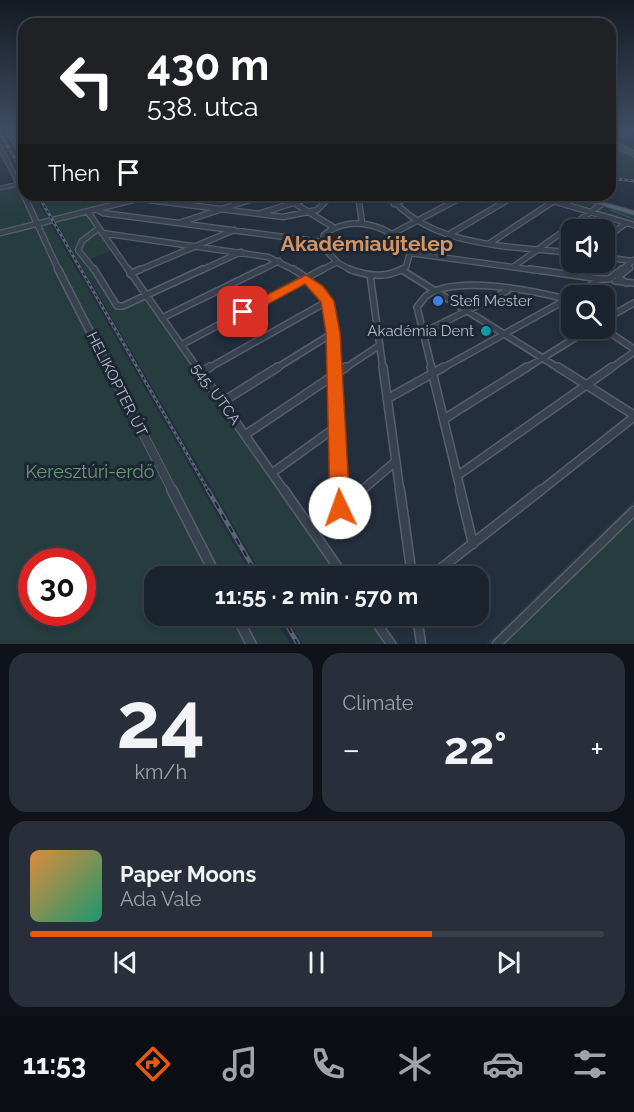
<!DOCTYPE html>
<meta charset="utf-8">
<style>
:root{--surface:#1b232e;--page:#282f3a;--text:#f1f3f6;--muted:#a0a4aa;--line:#39404a;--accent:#ea580c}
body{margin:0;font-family:Raleway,sans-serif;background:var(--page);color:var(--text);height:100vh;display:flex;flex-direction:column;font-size:22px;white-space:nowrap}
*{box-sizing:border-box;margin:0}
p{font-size:20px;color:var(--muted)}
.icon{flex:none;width:33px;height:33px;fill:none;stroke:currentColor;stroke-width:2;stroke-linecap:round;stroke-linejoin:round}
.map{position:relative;height:644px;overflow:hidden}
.panel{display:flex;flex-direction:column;gap:9px;padding:9px;background:#0f1319;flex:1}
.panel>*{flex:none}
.banner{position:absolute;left:18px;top:18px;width:598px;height:183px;border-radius:18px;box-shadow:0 3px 9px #0003,0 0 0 2px var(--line);background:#202124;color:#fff;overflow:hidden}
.controls{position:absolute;left:561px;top:219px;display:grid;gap:12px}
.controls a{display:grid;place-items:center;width:54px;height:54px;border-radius:12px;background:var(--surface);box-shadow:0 3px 9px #0003,0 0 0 2px var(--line);font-size:30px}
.speed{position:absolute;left:18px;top:548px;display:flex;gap:12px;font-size:30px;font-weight:700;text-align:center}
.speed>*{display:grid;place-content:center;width:78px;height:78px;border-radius:50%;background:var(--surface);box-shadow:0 3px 9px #0003,0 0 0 2px var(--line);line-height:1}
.speed .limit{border:9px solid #d22;background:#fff;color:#111}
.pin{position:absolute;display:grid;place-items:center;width:51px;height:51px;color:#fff;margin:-26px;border-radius:12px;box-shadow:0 3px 9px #0006}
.me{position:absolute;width:66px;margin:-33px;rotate:357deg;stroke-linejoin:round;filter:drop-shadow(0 0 4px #0008)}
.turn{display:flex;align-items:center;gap:21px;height:126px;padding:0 30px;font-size:27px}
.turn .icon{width:78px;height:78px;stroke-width:2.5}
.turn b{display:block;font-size:42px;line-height:51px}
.then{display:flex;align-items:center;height:57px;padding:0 30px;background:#0003;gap:12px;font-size:22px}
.big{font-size:45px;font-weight:700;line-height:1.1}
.panel .card{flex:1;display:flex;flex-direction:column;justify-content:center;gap:9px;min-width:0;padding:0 21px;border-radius:18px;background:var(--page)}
.panel .dial{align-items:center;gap:0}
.dial b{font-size:78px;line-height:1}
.song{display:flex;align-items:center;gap:18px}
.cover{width:72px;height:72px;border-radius:9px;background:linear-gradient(135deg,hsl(30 70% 55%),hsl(160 70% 35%))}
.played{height:6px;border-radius:3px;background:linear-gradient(90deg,var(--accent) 70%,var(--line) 70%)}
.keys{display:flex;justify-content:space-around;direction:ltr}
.heat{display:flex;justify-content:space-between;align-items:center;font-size:33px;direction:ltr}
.panel .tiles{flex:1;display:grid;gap:9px;grid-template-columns:1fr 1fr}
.card:last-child{grid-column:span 2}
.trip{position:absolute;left:144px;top:566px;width:345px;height:60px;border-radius:18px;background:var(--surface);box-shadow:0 3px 9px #0003,0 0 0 2px var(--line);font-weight:700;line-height:60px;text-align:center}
.menu{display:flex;height:96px;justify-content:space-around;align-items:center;background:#0b0e12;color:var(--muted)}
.menu .icon{width:42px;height:42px}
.menu .active{color:var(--accent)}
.menu b{font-size:27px;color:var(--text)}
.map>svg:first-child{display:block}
.green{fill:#263c3f;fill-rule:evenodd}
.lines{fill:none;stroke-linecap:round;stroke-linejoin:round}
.stream{stroke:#394c67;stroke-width:1.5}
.minor-far4-casing{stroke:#565f6c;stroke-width:5}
.minor-far3-casing{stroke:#565f6c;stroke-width:7}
.minor-far2-casing{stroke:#565f6c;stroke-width:8}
.minor-far1-casing{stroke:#565f6c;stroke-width:10}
.minor-casing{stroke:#565f6c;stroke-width:11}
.tertiary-far4-casing{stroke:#565f6c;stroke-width:6}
.tertiary-far3-casing{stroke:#565f6c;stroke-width:7}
.tertiary-far2-casing{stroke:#565f6c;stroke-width:9}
.tertiary-far1-casing{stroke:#565f6c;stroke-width:10}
.tertiary-casing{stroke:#565f6c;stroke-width:12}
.secondary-casing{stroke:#565f6c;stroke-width:7}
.primary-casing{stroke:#414a57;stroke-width:2}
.minor-far4{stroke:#38414e;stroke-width:3}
.minor-far3{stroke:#38414e;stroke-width:4.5}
.minor-far2{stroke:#38414e;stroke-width:5}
.minor-far1{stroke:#38414e;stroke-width:7}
.minor{stroke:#38414e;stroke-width:8}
.tertiary-far4{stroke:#38414e;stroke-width:4}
.tertiary-far3{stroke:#38414e;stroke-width:4.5}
.tertiary-far2{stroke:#38414e;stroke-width:6}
.tertiary-far1{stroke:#38414e;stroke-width:8}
.tertiary{stroke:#38414e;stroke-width:9}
.secondary{stroke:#465061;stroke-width:4.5}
.primary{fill:#56606e;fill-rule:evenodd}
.rail-far1-casing{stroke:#5a6575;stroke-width:3}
.rail-casing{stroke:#5a6575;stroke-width:4.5}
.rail-far1{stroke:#1d2633;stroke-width:1.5;stroke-dasharray:3;stroke-linecap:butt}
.rail{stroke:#1d2633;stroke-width:2;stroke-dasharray:7;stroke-linecap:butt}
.route{fill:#ea580c;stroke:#983908;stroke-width:1.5}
.shop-dot{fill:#3f7fe0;stroke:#1d2633;stroke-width:2}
.culture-dot{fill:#0f9aa8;stroke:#1d2633;stroke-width:2}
.labels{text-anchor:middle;stroke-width:6;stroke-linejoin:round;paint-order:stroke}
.poi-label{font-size:15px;fill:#b4bcc9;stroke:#1d2633;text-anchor:start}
.street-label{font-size:15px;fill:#b4bcc9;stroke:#1d2633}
.near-park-label{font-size:18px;fill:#6b9a76;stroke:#1d2633}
.district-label{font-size:21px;font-weight:bold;fill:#d59563;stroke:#1d2633}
</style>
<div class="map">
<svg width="634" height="644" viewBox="0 0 634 644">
<rect width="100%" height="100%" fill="#242f3e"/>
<path class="green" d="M611 129H634V179L611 176Z
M24 184V195H34L252 576H154V615H274L290 644H0V189ZM32 561H82V612H32Z
M40 195H161L110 209 94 216 116 249 90 259 119 305 147 293 351 576H263Z
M530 195H578L634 211V227Z
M634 501V644H486Z
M286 615H379L399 644H303Z"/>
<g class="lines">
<path class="stream" d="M610 133 634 139
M583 201 595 204
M611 210 634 219"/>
<g class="minor-far4-casing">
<path id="minor-far4" d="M6 129 24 159
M12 139 24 136
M0 188 19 184"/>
</g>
<g class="minor-far3-casing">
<path id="minor-far3" d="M281 195 333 227
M358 195 362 223
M389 195C429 248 512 246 572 253
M533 195 634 225
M145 197 149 200 283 217 317 210 326 201 327 195
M183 203 211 195
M394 204 413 195
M98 210 103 213 322 242
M88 212 129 271
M261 213 319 195
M179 223 265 195
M0 233 153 195
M102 233 268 257 296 271
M392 234 466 195
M448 235 516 195
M604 240 626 223
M490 243 554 201
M410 253 541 271
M604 257 632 261
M513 267 602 204
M95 271 78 250 82 241 99 228
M137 271 234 230
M200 271 241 252
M259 271 279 261
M320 271 337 262
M353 271 338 263 323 247 324 235C349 213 394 225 410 253L406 267 399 271
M620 271 634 260
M626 271 630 268"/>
</g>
<g class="minor-far2-casing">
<path id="minor-far2" d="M94 269 117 306H123L203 269
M128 269 198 369
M293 269C338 296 332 323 334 369
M349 269C367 276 385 279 402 269
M530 269 600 279
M402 270 560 369
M130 274 141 269
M370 275 383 369
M615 281 634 283
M626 283 618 277 628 269
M574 296 600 279H609L622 269
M162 318 262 269
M604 320 634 303
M603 328 634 349
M422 333 507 291
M181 345 323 269
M207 369 328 301
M275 369 333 333
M344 369 380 345
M432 369 417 307C420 304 423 299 426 296 454 274 534 291 566 299L562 302 572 308
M441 369 562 302
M525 369 591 328
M610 369 634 352"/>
</g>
<g class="minor-far1-casing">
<path id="minor-far1" d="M197 367 285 492
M334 367 339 492
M383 367 400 492
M431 367 461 492
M558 367 634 415
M200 373 210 367
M387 399 444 367
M222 402 278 367
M444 419 527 367
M245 435 346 367
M272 473 336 427
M457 476 612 367
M360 492 396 461
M539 492 634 417"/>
</g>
<g class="minor-casing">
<path id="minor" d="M284 490 344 576
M339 490 340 509
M400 490 412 576
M460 490 473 544
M313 532 362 490
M431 576 541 490
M371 615 391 644
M417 615 421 644
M497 644 634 511"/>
</g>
<g class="tertiary-far4-casing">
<path id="tertiary-far4" d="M0 147 23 192"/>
</g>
<g class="tertiary-far3-casing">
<path id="tertiary-far3" d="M22 191 59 271"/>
</g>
<g class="tertiary-far2-casing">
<path id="tertiary-far2" d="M58 269 109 369"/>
</g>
<g class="tertiary-far1-casing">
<path id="tertiary-far1" d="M109 367 173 492"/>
</g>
<g class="tertiary-casing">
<path id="tertiary" d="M172 490 216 576
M236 615 251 644"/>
</g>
<g class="secondary-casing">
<path id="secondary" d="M610 142 634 154"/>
</g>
<g class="primary-casing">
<path id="primary" d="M569 195H578L634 211V215Z"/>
</g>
<use href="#minor-far4" class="minor-far4"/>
<use href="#minor-far3" class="minor-far3"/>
<use href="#minor-far2" class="minor-far2"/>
<use href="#minor-far1" class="minor-far1"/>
<use href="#minor" class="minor"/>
<use href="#tertiary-far4" class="tertiary-far4"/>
<use href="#tertiary-far3" class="tertiary-far3"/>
<use href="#tertiary-far2" class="tertiary-far2"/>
<use href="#tertiary-far1" class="tertiary-far1"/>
<use href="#tertiary" class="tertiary"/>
<use href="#secondary" class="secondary"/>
<use href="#primary" class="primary"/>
<g class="rail-far1-casing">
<path id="rail-far1" d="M0 132 24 175
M610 178 634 181
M38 195 209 492"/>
</g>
<g class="rail-casing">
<path id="rail" d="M208 490 258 576
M281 615 298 644"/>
</g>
<use href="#rail-far1" class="rail-far1"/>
<use href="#rail" class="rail"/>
</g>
<linearGradient id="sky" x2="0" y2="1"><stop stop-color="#141a22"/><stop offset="0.59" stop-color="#3f4d63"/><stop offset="1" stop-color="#3f4d63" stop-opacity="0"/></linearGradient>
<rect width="634" height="219" fill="url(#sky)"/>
<path class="route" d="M306 275 323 286 334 301 340 333 350 508 347 515 340 518 333 515 330 508 326 333 321 302 305 284 248 315 243 316 237 312 239 309Z"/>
<circle class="shop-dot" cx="438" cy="301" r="6"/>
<circle class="culture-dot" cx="486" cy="331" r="6"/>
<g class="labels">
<g class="poi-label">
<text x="450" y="306">Stefi Mester</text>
<text x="474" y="336" text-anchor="end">Akadémia Dent</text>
</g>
<g class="street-label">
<text transform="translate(117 384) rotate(63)" y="5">HELIKOPTER ÚT</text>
<text transform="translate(216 394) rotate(54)" y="5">545. UTCA</text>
</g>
<g class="near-park-label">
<text x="90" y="478">Keresztúri-erdő</text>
</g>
<g class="district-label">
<text x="367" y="251">Akadémiaújtelep</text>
</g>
</g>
</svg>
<div class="controls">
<a><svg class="icon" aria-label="sound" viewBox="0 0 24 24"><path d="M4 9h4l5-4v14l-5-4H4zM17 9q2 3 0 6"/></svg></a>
<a><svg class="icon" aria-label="search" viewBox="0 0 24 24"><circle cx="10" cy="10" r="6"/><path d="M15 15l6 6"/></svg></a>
</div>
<div class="speed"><div class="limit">30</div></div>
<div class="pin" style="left:243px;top:312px;background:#d93025"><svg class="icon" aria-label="arrive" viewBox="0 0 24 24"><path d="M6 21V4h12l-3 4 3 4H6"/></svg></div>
<svg class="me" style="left:340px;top:508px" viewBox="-20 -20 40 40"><circle r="19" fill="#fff"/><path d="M0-13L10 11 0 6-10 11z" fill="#ea580c"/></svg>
<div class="trip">11:55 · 2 min · 570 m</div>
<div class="banner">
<div class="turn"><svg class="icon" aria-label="left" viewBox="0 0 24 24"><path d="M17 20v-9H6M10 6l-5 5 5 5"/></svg><div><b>430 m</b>538. utca</div></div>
<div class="then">Then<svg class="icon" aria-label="arrive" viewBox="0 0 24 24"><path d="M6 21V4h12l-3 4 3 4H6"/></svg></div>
</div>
</div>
<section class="panel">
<div class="tiles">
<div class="card dial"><b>24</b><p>km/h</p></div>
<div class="card"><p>Climate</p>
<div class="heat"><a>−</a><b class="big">22°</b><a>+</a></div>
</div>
<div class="card">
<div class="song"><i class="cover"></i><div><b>Paper Moons</b><p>Ada Vale</p></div></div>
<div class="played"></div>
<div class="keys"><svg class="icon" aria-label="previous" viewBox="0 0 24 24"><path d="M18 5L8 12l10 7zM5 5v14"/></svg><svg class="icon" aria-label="pause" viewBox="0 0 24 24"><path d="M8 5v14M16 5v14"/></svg><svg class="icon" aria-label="next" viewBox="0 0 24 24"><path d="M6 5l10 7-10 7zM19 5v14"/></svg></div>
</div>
</div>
</section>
<nav class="menu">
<b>11:53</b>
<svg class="icon active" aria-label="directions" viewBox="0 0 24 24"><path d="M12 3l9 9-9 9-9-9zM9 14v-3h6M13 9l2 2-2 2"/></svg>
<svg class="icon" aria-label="music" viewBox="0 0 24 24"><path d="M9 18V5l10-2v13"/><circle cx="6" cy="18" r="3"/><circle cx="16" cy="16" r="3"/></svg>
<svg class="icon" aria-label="phone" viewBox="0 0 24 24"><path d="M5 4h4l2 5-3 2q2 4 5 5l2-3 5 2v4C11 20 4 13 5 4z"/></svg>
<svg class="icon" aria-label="climate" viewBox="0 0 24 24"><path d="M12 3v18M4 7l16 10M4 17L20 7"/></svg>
<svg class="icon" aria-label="car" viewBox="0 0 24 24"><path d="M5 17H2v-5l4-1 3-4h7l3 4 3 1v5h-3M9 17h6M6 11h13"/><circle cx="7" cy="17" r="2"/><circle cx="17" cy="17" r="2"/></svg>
<svg class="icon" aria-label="filters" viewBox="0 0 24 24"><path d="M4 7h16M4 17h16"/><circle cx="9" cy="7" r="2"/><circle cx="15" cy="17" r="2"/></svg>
</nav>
